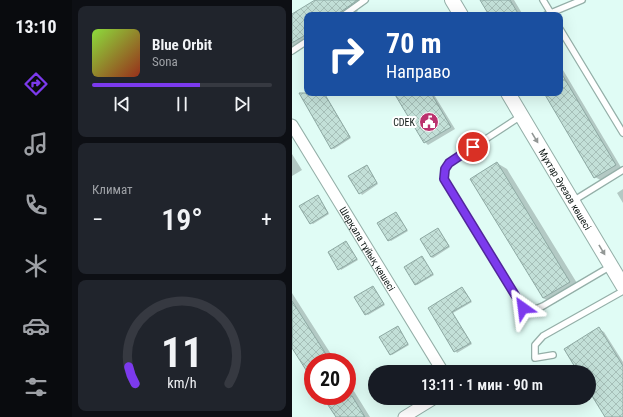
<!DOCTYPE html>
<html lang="ru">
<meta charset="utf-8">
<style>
:root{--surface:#171b24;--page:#20242c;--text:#f1f3f6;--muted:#9ea1a6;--line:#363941;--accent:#7c3aed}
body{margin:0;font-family:"Roboto Condensed",sans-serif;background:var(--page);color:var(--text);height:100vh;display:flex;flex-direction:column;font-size:15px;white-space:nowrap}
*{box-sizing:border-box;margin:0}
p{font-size:13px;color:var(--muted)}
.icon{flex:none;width:22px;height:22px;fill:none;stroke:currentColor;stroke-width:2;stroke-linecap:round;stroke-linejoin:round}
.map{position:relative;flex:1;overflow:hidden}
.details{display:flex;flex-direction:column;gap:6px;padding:6px;background:#0d0f14;width:220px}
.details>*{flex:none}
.banner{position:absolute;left:12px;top:12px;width:259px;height:84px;border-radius:8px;box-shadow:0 4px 16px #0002;background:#1a4fa0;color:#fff;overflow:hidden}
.speed{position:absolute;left:12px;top:353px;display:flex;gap:8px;font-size:20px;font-weight:700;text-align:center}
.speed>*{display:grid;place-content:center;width:52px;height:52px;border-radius:50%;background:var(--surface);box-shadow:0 4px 16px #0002;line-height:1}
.speed .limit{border:6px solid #d22;background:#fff;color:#111}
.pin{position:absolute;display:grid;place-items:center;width:34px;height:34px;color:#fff;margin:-17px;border:2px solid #fff;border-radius:50%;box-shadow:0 1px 4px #0007}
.me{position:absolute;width:44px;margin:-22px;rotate:329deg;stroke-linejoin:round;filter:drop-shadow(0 0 3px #0008)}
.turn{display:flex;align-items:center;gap:14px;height:84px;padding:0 16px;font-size:18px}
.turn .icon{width:52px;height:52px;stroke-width:2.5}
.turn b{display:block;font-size:28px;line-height:34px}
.big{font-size:30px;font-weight:600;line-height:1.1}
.details .widget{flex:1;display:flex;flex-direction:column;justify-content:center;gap:6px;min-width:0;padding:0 14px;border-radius:8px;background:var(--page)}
.details .dial{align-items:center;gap:0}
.dial svg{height:104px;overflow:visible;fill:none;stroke:var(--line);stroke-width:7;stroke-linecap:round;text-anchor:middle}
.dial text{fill:var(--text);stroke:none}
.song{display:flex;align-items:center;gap:12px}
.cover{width:48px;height:48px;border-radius:6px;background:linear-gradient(135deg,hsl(90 70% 55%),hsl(10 70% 35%))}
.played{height:4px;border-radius:2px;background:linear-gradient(90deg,var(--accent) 60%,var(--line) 60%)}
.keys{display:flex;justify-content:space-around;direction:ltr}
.heat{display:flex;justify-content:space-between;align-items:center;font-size:22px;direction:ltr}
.trip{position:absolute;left:76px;top:365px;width:228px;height:40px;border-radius:20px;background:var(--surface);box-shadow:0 4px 16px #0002;font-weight:600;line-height:40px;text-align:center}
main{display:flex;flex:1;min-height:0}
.tabs{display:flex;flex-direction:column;width:72px;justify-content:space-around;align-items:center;background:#090b0e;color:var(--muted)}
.tabs .icon{width:28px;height:28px}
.tabs .selected{color:var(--accent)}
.tabs b{font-size:18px;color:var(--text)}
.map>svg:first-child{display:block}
.shadow{fill:#0003}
.building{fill:url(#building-cross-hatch);stroke:#8ea9a3}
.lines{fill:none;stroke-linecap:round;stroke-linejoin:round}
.service-casing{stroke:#94afa8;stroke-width:8}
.minor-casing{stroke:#94afa8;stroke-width:13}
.tertiary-casing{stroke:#94afa8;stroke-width:16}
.service{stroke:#fff;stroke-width:5.5}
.minor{stroke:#fff;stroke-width:11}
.tertiary{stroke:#fff;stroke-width:14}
.oneway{fill:#929795}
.route-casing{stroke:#51269a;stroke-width:10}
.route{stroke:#7c3aed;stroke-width:7}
.labels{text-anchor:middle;stroke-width:4;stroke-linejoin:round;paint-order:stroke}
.poi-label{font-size:10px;fill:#0d1714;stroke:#fff;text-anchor:end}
.street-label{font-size:10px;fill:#0d1714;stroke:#fff}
</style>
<main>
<nav class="tabs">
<b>13:10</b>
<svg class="icon selected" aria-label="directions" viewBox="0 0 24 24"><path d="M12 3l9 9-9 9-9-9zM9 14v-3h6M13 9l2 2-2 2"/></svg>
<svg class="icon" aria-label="music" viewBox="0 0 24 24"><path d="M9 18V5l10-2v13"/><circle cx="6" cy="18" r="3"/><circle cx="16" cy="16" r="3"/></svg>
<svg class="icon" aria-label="phone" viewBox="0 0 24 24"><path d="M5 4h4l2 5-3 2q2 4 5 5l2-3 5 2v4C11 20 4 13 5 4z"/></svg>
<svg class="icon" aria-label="climate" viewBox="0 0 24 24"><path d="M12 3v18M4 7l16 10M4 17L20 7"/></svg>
<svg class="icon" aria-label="car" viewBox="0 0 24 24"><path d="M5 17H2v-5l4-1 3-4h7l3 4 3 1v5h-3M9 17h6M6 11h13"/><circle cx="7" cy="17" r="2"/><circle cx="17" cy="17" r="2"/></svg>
<svg class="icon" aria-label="filters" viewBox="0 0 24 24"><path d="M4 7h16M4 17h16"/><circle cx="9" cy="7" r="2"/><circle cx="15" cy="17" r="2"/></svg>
</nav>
<section class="details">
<div class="widget">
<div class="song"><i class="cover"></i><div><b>Blue Orbit</b><p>Sona</p></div></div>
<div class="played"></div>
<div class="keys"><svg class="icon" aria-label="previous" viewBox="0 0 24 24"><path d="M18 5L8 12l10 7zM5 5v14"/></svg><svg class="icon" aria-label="pause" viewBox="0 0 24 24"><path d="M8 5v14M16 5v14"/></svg><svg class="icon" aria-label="next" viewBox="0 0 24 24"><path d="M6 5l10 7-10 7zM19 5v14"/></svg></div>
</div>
<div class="widget"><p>Климат</p>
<div class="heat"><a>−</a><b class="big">19°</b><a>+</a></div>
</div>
<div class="widget dial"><svg viewBox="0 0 100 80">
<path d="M14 69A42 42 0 1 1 86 69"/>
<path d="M14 69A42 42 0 0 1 9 56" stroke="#7c3aed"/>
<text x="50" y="56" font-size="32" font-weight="700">11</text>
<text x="50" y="72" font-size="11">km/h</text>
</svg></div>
</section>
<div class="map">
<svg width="331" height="417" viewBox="0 0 331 417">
<defs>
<pattern id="building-cross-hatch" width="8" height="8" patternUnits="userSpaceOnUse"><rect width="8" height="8" fill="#c3e0d8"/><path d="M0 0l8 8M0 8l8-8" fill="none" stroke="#a6bfb8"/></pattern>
</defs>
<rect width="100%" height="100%" fill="#e0fcf5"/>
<path class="shadow" d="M25 0H58L66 11 60 15H15V44L0 53V16Z
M190 0H222L231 15H199Z
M268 65 330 169 310 181 303 177 253 93H268Z
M16 93H32L59 138 42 149 40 148Z
M103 93H141L163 129 136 145 133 142Z
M0 154 10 170 0 176Z
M205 163 215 169 288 288 262 304 251 298Z
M76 167 86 184 70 195 58 177Z
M331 189V203L325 193Z
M26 196 37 214 21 224 19 223Z
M104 213 116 231 99 241 97 240Z
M146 229 158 247 141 258 139 257Z
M54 242 66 260 49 270 37 252Z
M130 257 142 275 125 285 124 284Z
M81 287 93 305 76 315 74 314Z
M170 289 180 302 161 313 180 344 165 353 137 308Z
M0 293 44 362H21V379L0 346Z
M106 327 117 345 100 355 99 354Z
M307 329 312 332 331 362V417H314L297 389V372H287Z
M55 380 78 417H45L32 396H55Z"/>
<path class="building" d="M23 0H66L44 15H15V34L0 43V14Z
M188 0H218L227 15H197Z
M268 71 324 165 302 178 252 93H268Z
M7 93H32L58 137 39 149Z
M102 93H139L159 127 132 143Z
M205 162 278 282 251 298 178 179Z
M75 165 85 183 67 194 56 176Z
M26 195 36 213 18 224 7 206Z
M104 212 115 230 96 241 85 223Z
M146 228 157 246 139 257 128 239Z
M54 241 65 259 46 270 36 252Z
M130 256 141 274 123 285 112 267Z
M81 286 92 304 73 315 62 297Z
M170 287 179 301 160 312 179 343 162 352 136 308Z
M0 301 39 362H21V381L0 348Z
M106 326 116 344 98 355 87 337Z
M307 327 331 366V417H313L297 391V372H286L272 349Z
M30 396H60L73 417H44Z"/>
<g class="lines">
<g class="service-casing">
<path id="service" d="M251 0 260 15
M52 15 73 0
M254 15 290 0
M268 29 331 133
M0 51 15 41
M229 116 157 163 153 169 152 179 231 308 241 310 251 306 319 266
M281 201 331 170
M261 355 243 358V345L251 336 331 291"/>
</g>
<g class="minor-casing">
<g id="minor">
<path id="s1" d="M0 125 151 372"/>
<path d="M112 417 143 398"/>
</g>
</g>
<g class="tertiary-casing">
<g id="tertiary">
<path d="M160 0 169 15"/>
<path id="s2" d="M216 93 331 286"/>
</g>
</g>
<use href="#service" class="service"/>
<use href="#minor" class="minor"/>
<use href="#tertiary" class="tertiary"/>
</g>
<defs><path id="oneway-solid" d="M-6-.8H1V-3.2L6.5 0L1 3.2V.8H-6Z"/></defs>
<g class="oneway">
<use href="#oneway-solid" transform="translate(243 138) rotate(59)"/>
<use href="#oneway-solid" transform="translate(310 250) rotate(59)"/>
</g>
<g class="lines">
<g class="route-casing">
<path id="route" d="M181 147 157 163 153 169 152 179 231 308"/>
</g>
<use href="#route" class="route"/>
</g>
<defs>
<g id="civic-disc" transform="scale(1)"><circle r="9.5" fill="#bb326e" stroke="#fff"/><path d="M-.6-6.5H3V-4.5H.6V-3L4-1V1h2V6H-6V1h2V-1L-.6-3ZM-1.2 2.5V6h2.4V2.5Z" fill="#fff"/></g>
</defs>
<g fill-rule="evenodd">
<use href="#civic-disc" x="137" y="122"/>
</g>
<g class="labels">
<g class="poi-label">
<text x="123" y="126">CDEK</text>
</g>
<g class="street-label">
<text dy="4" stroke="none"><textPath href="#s2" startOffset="112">Мұхтар Әуезов көшесі</textPath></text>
<text dy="4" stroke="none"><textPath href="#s1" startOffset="145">Шерқала тұйық көшесі</textPath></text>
</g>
</g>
</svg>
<div class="speed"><div class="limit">20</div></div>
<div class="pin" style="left:181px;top:147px;background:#d93025"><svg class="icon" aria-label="arrive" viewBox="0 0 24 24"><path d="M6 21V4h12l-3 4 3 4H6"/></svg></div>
<svg class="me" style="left:231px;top:308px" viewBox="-20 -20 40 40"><path d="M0-17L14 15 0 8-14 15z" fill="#7c3aed" stroke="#fff" stroke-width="4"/></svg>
<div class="trip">13:11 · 1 мин · 90 m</div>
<div class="banner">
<div class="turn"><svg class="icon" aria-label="right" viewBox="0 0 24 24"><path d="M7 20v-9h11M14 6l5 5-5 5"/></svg><div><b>70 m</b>Направо</div></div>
</div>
</div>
</main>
